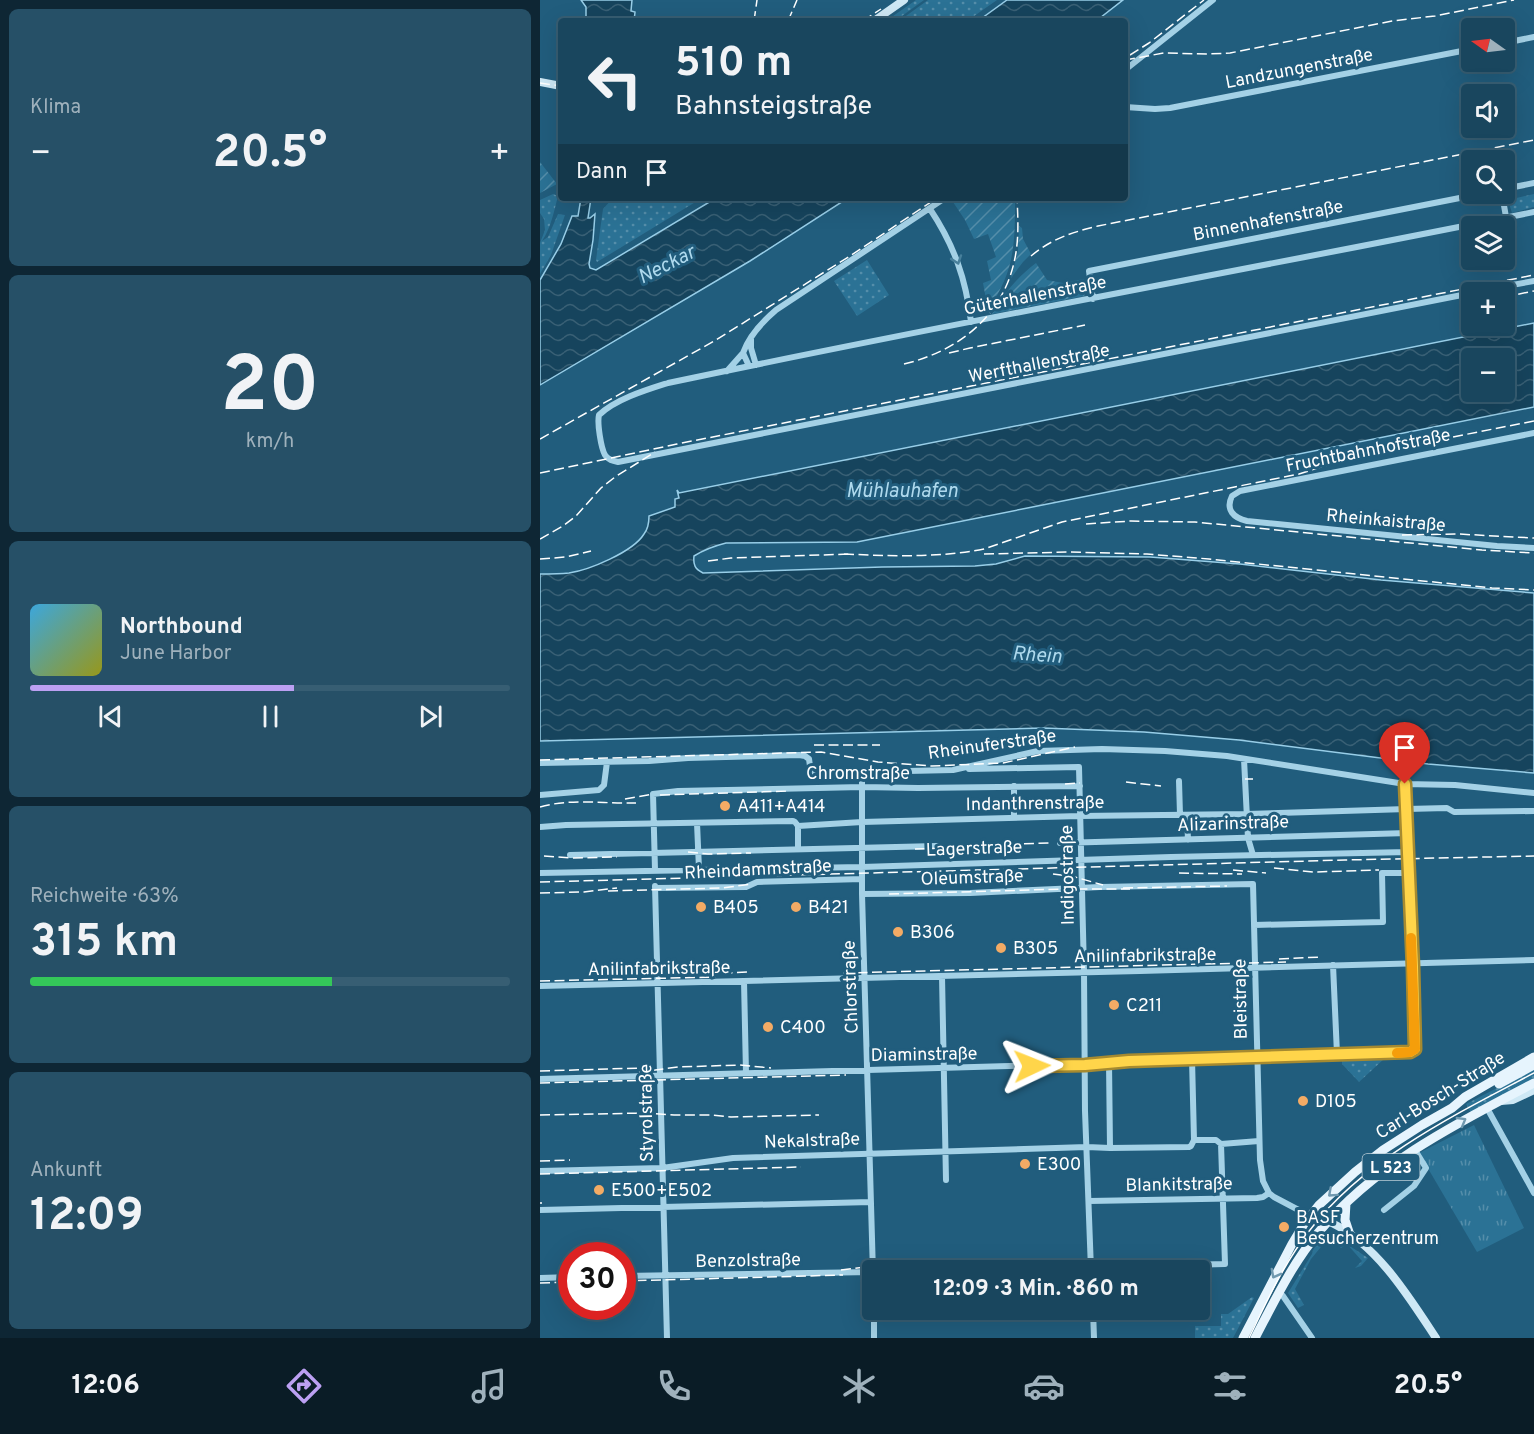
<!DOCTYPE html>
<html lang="de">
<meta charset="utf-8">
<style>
:root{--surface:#19465e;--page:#265067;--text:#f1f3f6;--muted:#9fb1bc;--line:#375e73;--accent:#bca0f2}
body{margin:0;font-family:Overpass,sans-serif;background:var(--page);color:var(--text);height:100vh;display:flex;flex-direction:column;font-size:22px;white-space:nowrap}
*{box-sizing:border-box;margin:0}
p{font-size:20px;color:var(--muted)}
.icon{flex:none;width:33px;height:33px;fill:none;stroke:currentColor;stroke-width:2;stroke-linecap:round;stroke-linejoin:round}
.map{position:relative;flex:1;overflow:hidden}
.side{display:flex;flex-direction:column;gap:9px;padding:9px;background:#0e2634;width:540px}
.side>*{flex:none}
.top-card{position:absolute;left:18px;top:18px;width:570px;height:183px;border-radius:6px;box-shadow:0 6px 24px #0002,0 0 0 2px var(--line);background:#19465e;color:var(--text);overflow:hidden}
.needle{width:39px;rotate:284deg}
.buttons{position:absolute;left:921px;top:18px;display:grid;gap:12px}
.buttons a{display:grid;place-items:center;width:54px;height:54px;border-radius:6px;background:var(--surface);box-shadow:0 6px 24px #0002,0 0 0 2px var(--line);font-size:30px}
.speed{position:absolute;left:18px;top:1242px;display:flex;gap:12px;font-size:30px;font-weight:700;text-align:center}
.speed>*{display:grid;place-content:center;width:78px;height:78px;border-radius:50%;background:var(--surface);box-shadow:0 6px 24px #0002,0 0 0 2px var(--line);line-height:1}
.speed .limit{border:9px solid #d22;background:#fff;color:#111}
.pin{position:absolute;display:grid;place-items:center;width:51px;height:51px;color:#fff;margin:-62px -26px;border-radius:50% 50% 50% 0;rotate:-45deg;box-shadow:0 0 6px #0007}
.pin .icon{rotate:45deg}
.me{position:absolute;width:66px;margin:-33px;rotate:88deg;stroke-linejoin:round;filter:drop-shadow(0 0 4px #0008)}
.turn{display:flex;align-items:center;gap:21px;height:126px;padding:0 18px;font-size:27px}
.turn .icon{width:78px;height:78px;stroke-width:2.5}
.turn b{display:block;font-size:42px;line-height:51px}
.then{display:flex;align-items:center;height:57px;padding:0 18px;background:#0003;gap:12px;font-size:22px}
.big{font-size:45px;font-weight:700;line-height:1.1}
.side .widget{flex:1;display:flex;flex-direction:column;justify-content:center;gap:9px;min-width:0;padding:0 21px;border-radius:9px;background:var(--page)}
.side .dial{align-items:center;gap:0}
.dial b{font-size:78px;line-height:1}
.song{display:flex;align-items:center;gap:18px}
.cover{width:72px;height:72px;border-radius:9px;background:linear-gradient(135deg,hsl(200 70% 55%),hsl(60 70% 35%))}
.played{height:6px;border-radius:3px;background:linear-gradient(90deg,var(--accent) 55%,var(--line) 55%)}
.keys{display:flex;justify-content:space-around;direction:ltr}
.heat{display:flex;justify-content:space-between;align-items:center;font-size:33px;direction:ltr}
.charge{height:9px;border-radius:4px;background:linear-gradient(90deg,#34c759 63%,var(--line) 0)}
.trip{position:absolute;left:322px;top:1260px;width:348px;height:60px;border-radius:6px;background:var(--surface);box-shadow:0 6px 24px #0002,0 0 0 2px var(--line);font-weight:700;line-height:60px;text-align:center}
.menu{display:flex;height:96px;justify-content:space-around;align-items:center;background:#0a1c26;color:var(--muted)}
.menu .icon{width:42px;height:42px}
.menu .current{color:var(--accent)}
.menu b{font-size:27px;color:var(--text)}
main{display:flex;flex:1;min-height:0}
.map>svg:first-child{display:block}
.grass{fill:url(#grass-dots)}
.park{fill:url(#park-tufts)}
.garden{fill:url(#garden-furrows)}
.water{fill:url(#water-waves);stroke:#98cee8;stroke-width:1.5;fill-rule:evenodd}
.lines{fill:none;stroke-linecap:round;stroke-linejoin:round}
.street{stroke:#a4d1e6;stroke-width:6}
.secondary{stroke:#cee8f5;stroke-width:8}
.primary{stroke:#e6f4fd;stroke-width:9}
.tram{stroke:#fff;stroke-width:1.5}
.rail{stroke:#fff;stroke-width:1.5;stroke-dasharray:10 4.5;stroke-linecap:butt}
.oneway{stroke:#48809c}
.oneway2{stroke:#7099b0}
.route-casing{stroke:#a68a30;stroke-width:15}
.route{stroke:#ffd54a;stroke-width:10}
.slow{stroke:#f59e0b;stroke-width:10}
.poi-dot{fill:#f3ab65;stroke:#215d7d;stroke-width:2}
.labels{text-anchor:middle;stroke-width:6;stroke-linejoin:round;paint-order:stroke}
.shield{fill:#215d7d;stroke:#bcced8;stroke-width:1.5}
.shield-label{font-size:16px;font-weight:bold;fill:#fff}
.street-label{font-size:18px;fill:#fff;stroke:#215d7d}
.poi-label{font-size:18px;fill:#fff;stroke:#215d7d;text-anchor:start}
.water-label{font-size:20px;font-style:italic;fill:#afdaee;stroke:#215d7d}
</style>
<main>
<section class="side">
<div class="widget"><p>Klima</p>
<div class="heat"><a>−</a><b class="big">20.5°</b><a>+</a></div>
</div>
<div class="widget dial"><b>20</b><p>km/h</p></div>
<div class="widget">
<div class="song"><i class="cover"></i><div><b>Northbound</b><p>June Harbor</p></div></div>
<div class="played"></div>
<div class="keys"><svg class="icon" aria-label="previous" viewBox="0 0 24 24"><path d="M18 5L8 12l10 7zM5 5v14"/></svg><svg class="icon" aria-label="pause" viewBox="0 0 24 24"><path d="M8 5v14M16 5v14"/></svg><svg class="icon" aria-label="next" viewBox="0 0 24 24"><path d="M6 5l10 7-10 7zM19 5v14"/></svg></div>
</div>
<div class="widget"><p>Reichweite · 63%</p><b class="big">315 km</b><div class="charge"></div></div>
<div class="widget"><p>Ankunft</p><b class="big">12:09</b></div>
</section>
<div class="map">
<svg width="994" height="1338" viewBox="0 0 994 1338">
<defs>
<pattern id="grass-dots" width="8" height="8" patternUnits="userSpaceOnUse" patternTransform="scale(1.5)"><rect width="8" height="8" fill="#2b7295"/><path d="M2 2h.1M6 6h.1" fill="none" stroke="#558eaa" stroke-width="1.8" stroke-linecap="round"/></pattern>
<pattern id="park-tufts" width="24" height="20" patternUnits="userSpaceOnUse" patternTransform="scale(1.5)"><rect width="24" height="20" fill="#2b7295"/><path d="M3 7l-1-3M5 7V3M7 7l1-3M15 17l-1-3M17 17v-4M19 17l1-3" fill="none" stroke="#558eaa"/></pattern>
<pattern id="garden-furrows" width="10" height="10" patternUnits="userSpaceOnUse" patternTransform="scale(1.5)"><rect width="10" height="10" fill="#2b7295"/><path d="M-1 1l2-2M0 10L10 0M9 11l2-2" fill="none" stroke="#558eaa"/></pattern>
<pattern id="water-waves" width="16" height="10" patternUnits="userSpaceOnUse" patternTransform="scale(1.5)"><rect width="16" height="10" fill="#16445d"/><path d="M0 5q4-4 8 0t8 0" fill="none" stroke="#396075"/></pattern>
</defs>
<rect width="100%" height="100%" fill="#215d7d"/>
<path class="grass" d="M376 0H384L355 21H346Z
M388 0H457L427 21H359Z
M13 194 18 196C14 211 11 228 2 241L8 237 18 214 25 215 11 255 0 274V243L5 230 4 219 0 213V200Z
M994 194V207L972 213 968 200Z
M73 198H162L57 262 56 260 63 209Z
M327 260 349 295 317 316 294 281Z
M802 1058H845L819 1082 802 1064Z
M994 1069V1080L931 1113 926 1104Z
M787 1233H790L828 1258 821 1266 815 1268 822 1261 807 1244 801 1248 790 1236 787 1239 784 1236Z
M780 1240H783L785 1242 771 1259 755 1289 764 1305 758 1308 748 1293 772 1254 773 1250Z
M712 1297 714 1298 693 1338H655V1326H681V1314H688Z"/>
<path class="park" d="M934 1125 984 1228 937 1252 879 1153Z"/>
<path class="garden" d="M0 162 17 184 0 193Z
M413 198H475C475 245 475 270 448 310L443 283 451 280 447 261 456 257 448 234 434 239 425 220 411 199Z
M479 226 482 228 483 239 491 254 483 262 471 278 478 251Z
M496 263 507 280 523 283 544 279 546 292 544 296 452 314C464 294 477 277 496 263Z"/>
<path class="water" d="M41 0H92L91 11 95 12 94 21H46V7Z
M467 0H583L556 21H438Z
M41 198H51L48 218H50L55 214 53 240 49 264 50 268 56 270 176 198H308L210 261 0 385V280L21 244 32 216H38Z
M994 323V407L317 542 186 543C174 546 165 549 154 556 153 565 155 569 163 573L342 567 435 566 456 564 485 556 610 557 700 564 841 580 994 593V773L888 764 699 740 604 732 503 728 0 741V574C9 574 19 574 29 573 49 570 93 552 104 534 108 529 109 522 109 516L135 507V499L139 498 137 490 139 493ZM964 358V392H932V358Z"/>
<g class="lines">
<path class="street" d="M964 43 994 37
M585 70 673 0
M585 107 615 109 630 108 932 49
M964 189 994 183
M962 194 966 217
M390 209C414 245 426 279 431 322
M933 292 994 281
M932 293 78 462C73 461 68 460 65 455 61 448 57 423 59 415 76 399 106 390 128 383 416 322 706 270 994 212
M553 299 549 271 940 194
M211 339V348L216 365
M209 366 203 353C209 336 222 322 236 310L405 198
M187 371 203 353
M994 433 700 491 692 496C685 510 694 518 707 521L957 546 994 548
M704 759 708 838 713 855
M0 763 109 761 148 758 259 755 265 756 269 759 271 773 276 777 282 778 322 772 413 770 498 751 562 749 625 751 687 756 865 784 915 785 994 793
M429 769 539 767 544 972 545 1111 551 1270
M322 772V894L333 1273
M639 781 640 815
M474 786V818
M0 795 59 790 64 785 67 762
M647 815 648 840
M157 823 159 869
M258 826V849
M0 827 26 825 253 821 255 822 258 826 322 822 540 816 707 814 867 809 907 808 914 812 994 811
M520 843 868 833
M30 855 397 846
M115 870 113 794 138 791 322 787 378 788 540 786
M0 873 322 867 631 857 868 852
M115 886 127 1338
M115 888 206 887 217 882 322 879
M322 894 430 893 560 887 713 884 720 1160 723 1181 729 1193 734 1197 770 1216
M714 925 843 922 842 873H869
M793 965 797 1054
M402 976 406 1180
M204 981 206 1073
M0 986 600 971 994 960
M652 1059 654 1140H676L681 1144 719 1141
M569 1062 570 1148
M0 1079 545 1064 569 1062 870 1052 875 1049V1045L873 964 865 784
M947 1108 994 1193
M0 1171 122 1168 193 1158 547 1147 570 1148 649 1147 651 1146 654 1140
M549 1201 717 1198 723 1197 729 1193
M0 1210 331 1202
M844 1210 874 1186 886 1168 875 1150
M451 1270 685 1264 681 1144
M82 1276 333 1272
M0 1278 32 1277
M739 1293 743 1296 772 1338
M334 1310V1338
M553 1310 554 1338"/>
<path class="secondary" d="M334 21 364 0
M0 82 21 86
M961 1101 973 1100 994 1090
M770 1216C777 1218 785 1220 792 1223 838 1246 869 1297 896 1338"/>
<path class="primary" d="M959 1084 994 1065
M806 1203 805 1220 810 1235
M703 1338 752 1244 764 1224 779 1205 815 1172 843 1150 882 1125 912 1108 925 1097 994 1057
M715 1338C734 1302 752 1264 778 1233 835 1164 917 1123 994 1083"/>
<path class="tram" d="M709 1338C727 1301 744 1263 770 1230 824 1159 916 1114 994 1073"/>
<path class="rail" d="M214 21 217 0
M248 21 257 0
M323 21 341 9
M590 55 609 43 664 0
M585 60 624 53 667 54 690 53 852 21 895 16 974 0
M0 83 21 86
M491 256C511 239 533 232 558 226L994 140
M964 297 994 291
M928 304H932
M409 353 430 348 545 325
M364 364C419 351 464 315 475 258 479 238 478 218 477 198
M0 439 176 340 310 256 397 198
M0 473 137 444 994 275
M546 524 591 521 655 522 942 550 994 553
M862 535 918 534 994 538
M0 539 23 526 36 516 61 488 75 477 115 452
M304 554C351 556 398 558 444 549L522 522 734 479 759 474 816 456 994 421
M444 554 529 552 607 554 669 559 952 588 994 590
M0 559 26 557 51 551
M168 561 191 558 310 554
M274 745H340
M0 760 281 752 338 762 392 766 463 763 535 747
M705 779H713
M586 782 621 786
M525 784 540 783
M120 795 250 791
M85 799 113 794
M0 807C31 798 64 804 96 803
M397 846 510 843
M375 849 404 848
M148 852 168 854 211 853
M4 856 32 858 77 857
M734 868 774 872 839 870
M693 870 726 873
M639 873 702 874
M513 874 535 877 563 885
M0 882 805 860 994 856
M583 888 687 886
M68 891 183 888 211 884
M0 893 44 892 77 888
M349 894 523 889H590
M739 959 781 957
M303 973 746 962
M168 974 207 972
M0 981 176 977
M0 1071 102 1068
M99 1072 138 1067 200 1065 231 1068
M0 1083 306 1075
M0 1115 106 1113 134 1115H170L191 1117 279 1115
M0 1161 30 1160
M0 1174 261 1167
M0 1203H2
M301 1270 333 1266 456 1261H533
M82 1281 303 1275
M0 1283 32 1282"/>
</g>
<defs><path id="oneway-chevron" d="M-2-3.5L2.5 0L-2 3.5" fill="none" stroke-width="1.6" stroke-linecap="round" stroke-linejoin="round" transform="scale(1.5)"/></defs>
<use class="oneway" href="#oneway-chevron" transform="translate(417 260) rotate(71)"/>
<g class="oneway2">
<use href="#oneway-chevron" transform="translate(922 1121) rotate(-30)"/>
<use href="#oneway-chevron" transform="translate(792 1193) rotate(138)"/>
<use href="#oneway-chevron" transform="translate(735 1274) rotate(118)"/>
</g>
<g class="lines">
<g class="route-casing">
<path id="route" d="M492 1066 545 1065 589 1061 870 1052 875 1049 873 967 865 784"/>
</g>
<use href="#route" class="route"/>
<path class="slow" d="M857 1053 870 1052 875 1049 871 938"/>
</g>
<g class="poi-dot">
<circle cx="185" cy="806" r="6"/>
<circle cx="161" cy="907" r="6"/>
<circle cx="256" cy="907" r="6"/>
<circle cx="358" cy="932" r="6"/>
<circle cx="461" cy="948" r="6"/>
<circle cx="574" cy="1005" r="6"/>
<circle cx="228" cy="1027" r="6"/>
<circle cx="763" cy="1101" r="6"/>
<circle cx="485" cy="1164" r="6"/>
<circle cx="59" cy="1190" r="6"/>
<circle cx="744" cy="1227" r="6"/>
</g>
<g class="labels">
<rect class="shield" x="822.5" y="1154" width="57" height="26" rx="4.5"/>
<g class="shield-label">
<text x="851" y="1173">L 523</text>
</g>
<g class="street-label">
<text transform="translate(759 68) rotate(-11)" y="6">Landzungenstraße</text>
<text transform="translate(728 220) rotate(-11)" y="6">Binnenhafenstraße</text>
<text transform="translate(495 295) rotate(-11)" y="6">Güterhallenstraße</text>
<text transform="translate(499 363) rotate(-11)" y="6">Werfthallenstraße</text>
<text transform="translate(828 450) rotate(-11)" y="6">Fruchtbahnhofstraße</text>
<text transform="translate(846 520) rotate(5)" y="6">Rheinkaistraße</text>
<text transform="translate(452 744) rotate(-8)" y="6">Rheinuferstraße</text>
<text x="318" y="779">Chromstraße</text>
<text transform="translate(495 803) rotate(-1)" y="6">Indanthrenstraße</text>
<text transform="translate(693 823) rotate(-2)" y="6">Alizarinstraße</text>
<text transform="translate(434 848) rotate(-2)" y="6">Lagerstraße</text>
<text transform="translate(218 869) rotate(-3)" y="6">Rheindammstraße</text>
<text transform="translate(527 875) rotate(-91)" y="6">Indigostraße</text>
<text transform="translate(432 877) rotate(-2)" y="6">Oleumstraße</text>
<text transform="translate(605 955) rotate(-1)" y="6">Anilinfabrikstraße</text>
<text transform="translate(119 968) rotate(-1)" y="6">Anilinfabrikstraße</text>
<text transform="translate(310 987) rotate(-92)" y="6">Chlorstraße</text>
<text transform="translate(700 999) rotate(-91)" y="6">Bleistraße</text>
<text transform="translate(384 1054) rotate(-1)" y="6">Diaminstraße</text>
<text transform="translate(900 1095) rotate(-32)" y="6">Carl-Bosch-Straße</text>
<text transform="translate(106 1113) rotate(-91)" y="6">Styrolstraße</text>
<text transform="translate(272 1140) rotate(-2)" y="6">Nekalstraße</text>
<text transform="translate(639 1184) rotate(-1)" y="6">Blankitstraße</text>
<text transform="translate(208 1260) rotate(-1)" y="6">Benzolstraße</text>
</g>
<g class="poi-label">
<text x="197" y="812">A411+A414</text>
<text x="173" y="913">B405</text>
<text x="268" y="913">B421</text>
<text x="370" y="938">B306</text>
<text x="473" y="954">B305</text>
<text x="586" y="1011">C211</text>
<text x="240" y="1033">C400</text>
<text x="775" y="1107">D105</text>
<text x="497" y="1170">E300</text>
<text x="71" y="1196">E500+E502</text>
<text x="756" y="1223">BASF<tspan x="756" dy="21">Besucherzentrum</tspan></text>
</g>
<g class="water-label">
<text transform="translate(126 264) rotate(-27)" y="7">Neckar</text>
<text x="362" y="497">Mühlauhafen</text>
<text transform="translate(497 654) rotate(4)" y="7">Rhein</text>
</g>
</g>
</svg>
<div class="buttons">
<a><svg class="needle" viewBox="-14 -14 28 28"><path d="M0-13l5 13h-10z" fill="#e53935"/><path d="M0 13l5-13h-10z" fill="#9fb1bc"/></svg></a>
<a><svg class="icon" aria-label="sound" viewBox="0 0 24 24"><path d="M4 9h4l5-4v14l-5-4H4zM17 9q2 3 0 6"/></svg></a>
<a><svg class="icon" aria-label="search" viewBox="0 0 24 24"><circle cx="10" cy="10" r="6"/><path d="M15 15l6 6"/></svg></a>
<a><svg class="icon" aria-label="layers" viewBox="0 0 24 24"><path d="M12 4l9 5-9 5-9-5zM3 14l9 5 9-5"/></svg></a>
<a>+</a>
<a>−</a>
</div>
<div class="speed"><div class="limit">30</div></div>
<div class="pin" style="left:865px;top:784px;background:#d93025"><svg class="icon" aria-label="arrive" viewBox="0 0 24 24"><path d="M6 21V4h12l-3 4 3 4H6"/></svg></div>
<svg class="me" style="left:492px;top:1066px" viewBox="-20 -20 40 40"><path d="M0-17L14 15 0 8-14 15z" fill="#ffd54a" stroke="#fff" stroke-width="4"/></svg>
<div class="trip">12:09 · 3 Min. · 860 m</div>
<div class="top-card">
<div class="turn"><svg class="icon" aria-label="left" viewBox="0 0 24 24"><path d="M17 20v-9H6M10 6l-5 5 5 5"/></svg><div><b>510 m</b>Bahnsteigstraße</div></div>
<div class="then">Dann<svg class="icon" aria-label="arrive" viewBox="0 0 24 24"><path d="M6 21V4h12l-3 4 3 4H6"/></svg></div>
</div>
</div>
</main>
<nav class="menu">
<b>12:06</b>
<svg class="icon current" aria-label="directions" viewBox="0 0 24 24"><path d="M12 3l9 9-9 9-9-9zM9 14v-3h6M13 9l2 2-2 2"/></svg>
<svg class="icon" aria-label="music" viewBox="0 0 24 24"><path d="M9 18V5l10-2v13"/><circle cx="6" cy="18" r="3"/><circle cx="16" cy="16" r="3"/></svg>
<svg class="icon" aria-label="phone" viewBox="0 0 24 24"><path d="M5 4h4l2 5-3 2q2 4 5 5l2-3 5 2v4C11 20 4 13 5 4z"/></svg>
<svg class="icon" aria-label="climate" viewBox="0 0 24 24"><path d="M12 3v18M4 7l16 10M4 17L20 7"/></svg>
<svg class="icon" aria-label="car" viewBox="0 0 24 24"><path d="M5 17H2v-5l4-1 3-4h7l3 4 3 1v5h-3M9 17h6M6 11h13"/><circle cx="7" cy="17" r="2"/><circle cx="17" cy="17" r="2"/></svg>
<svg class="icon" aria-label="filters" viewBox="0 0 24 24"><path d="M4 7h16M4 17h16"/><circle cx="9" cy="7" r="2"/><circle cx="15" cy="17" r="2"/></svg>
<b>20.5°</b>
</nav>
